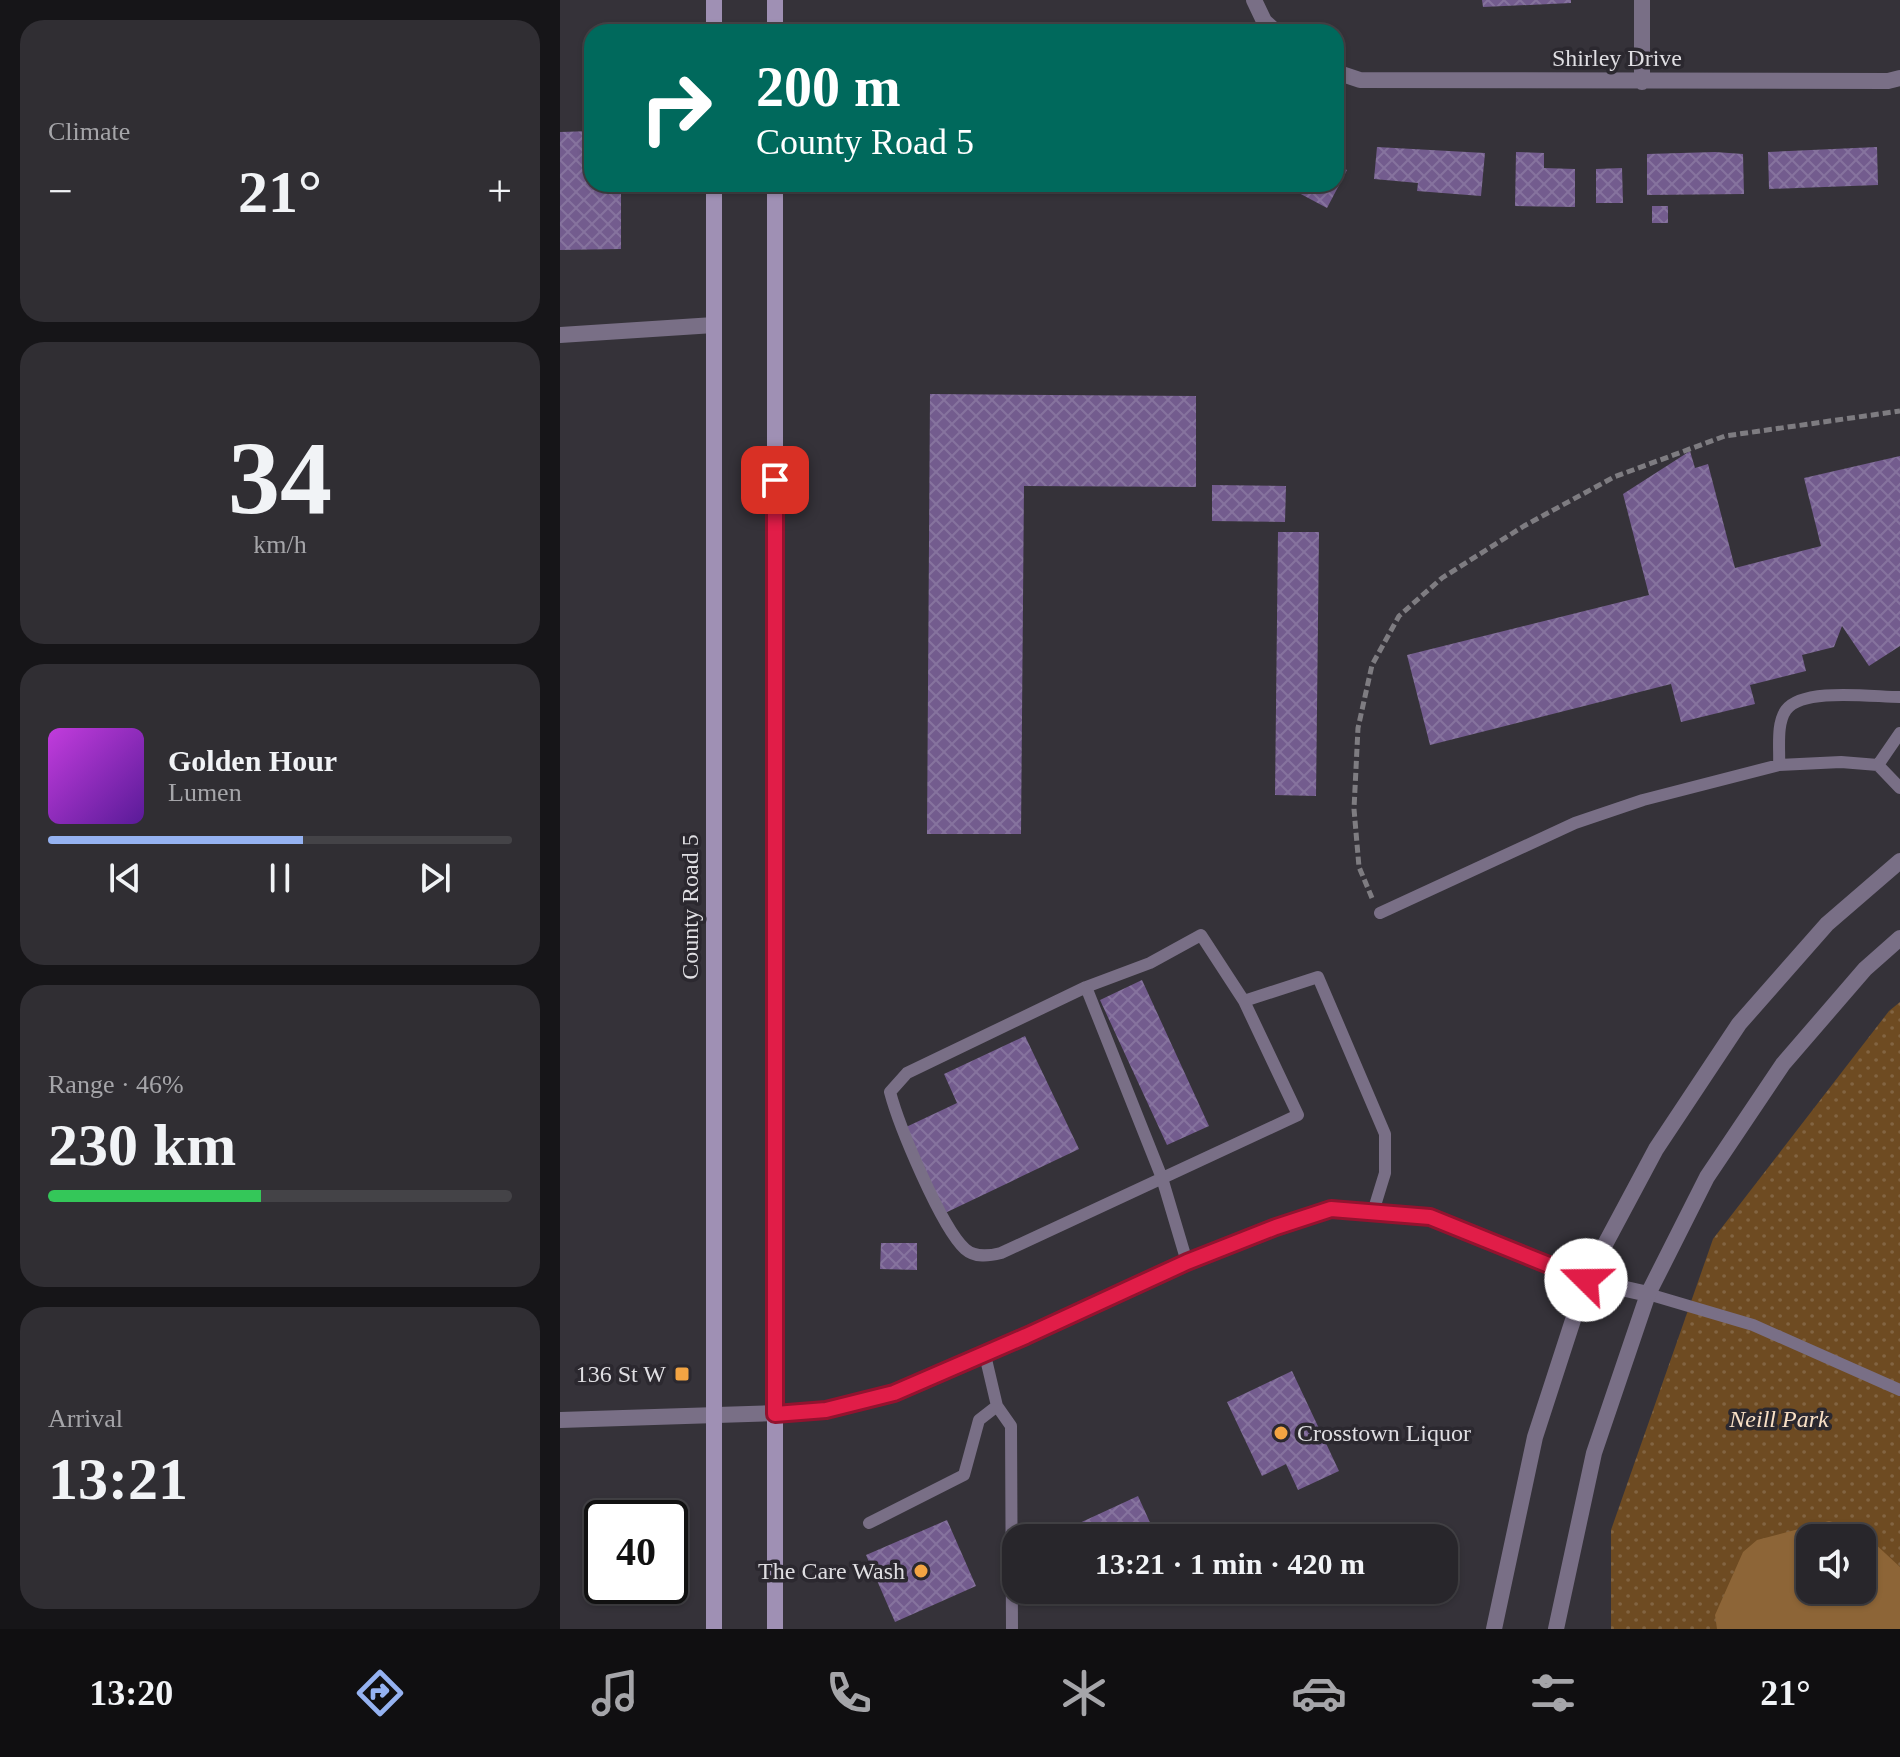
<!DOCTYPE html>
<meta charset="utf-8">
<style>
:root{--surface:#28262b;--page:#302e33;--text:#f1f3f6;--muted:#a5a5a9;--line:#444347;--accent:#95b2f1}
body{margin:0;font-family:"Times New Roman",serif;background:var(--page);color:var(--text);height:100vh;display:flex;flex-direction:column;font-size:30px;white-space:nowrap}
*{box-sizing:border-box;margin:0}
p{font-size:26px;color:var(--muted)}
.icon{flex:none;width:44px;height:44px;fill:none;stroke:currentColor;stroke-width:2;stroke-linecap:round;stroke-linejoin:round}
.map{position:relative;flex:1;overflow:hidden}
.side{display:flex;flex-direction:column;gap:20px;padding:20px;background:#161518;width:560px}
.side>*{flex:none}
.hud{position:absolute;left:24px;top:24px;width:760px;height:168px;border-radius:24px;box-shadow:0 2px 6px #0004,0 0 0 2px var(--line);background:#00695c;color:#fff;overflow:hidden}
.fabs{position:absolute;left:1236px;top:1524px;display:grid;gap:16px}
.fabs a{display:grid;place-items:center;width:80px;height:80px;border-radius:16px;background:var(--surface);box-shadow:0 2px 6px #0004,0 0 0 2px var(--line);font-size:40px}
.speed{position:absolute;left:24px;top:1500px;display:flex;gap:16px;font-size:40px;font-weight:700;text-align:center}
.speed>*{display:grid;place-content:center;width:104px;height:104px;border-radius:50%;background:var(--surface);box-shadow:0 2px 6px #0004,0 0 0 2px var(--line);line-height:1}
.speed .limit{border:4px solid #111;border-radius:12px;background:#fff;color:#111}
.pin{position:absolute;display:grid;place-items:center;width:68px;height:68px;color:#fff;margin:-34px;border-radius:16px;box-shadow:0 4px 12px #0006}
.me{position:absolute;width:88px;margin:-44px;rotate:292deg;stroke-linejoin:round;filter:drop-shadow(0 0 6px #0008)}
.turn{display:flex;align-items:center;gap:28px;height:168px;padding:0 40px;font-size:36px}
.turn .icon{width:104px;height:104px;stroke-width:2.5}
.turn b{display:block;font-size:56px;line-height:68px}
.big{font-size:60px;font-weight:600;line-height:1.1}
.side .widget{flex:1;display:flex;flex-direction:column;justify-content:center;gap:12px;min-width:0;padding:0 28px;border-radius:24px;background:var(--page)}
.side .dial{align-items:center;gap:0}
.dial b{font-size:104px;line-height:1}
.song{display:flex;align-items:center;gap:24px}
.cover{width:96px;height:96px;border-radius:12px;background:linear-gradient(135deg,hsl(290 70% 55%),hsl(270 70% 35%))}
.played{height:8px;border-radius:4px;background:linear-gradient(90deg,var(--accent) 55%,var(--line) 55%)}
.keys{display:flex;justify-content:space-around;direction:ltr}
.heat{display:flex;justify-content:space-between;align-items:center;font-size:44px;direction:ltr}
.charge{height:12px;border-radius:6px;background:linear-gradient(90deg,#34c759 46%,var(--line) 0)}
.trip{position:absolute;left:442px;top:1524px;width:456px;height:80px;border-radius:24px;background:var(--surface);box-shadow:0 2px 6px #0004,0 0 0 2px var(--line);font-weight:600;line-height:80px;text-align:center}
.menu{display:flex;height:128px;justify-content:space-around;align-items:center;background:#100f11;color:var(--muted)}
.menu .icon{width:56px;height:56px}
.menu .on{color:var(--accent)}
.menu b{font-size:36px;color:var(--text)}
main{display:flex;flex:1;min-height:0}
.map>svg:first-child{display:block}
.grass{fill:url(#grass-dots);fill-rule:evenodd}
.water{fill:#8d6537;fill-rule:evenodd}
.building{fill:url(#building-cross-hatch)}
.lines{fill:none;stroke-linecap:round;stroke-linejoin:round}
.path{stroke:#7e7c81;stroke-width:5;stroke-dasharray:8 4;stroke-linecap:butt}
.service{stroke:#796f86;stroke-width:12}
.minor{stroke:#796f86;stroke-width:16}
.tertiary{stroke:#796f86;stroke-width:16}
.secondary{stroke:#9f90b4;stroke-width:16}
.route-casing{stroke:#92132f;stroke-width:20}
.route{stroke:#e11d48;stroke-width:14}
.poi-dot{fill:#f3a443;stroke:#2b282f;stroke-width:3}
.labels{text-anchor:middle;stroke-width:7;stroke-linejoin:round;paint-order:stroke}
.street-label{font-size:24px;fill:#dfdee2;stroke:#2b282f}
.poi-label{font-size:24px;fill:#dfdee2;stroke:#2b282f;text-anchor:end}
.park-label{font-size:24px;font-style:italic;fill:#f9e0c6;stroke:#2b282f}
</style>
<main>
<section class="side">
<div class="widget"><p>Climate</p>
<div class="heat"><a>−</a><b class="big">21°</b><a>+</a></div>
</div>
<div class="widget dial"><b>34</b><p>km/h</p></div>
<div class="widget">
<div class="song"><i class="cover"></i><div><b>Golden Hour</b><p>Lumen</p></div></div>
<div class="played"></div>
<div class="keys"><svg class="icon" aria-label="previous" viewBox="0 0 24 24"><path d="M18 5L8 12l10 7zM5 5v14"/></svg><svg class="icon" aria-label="pause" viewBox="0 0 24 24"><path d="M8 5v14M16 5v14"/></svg><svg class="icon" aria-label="next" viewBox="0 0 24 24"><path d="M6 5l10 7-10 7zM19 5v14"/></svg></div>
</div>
<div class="widget"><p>Range · 46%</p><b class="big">230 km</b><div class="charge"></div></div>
<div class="widget"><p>Arrival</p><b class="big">13:21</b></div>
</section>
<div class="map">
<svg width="1340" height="1629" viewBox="0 0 1340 1629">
<defs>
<pattern id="grass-dots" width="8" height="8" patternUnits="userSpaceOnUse" patternTransform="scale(2)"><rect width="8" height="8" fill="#6e4b22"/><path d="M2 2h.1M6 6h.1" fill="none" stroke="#826442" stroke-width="1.8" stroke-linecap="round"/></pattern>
<pattern id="building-cross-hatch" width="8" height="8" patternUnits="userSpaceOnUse" patternTransform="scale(2)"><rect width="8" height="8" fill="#735c8e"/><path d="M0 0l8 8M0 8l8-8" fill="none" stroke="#86739e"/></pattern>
</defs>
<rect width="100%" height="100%" fill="#353239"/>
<path class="grass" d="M1340 1002V1629H1051V1530L1153 1239 1329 1011ZM1250 1538H1302V1590H1250Z"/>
<path class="water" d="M1269 1521 1308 1532 1311 1540 1340 1567V1629H1157L1155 1615 1183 1552 1197 1540ZM1250 1538H1302V1590H1250Z"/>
<path class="building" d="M922 0H1011V3L923 7Z
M32 131V184H61V249L0 250V132Z
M817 147 925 153 921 196 857 191 858 183 814 179Z
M1317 147 1318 185 1209 189 1208 152Z
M956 152 984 153V168L1015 169V207L955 206Z
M1155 152 1183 154 1184 194 1087 195V154Z
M776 164 787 170 767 208 722 184H776Z
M1062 168 1063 203H1036V169Z
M1092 206H1108V223H1092Z
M370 394 636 396V487L464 486 461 834H367Z
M1130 451 1135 468 1148 464 1175 568 1261 546 1244 478 1340 456V646L1309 666 1282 626 1274 647 1242 655 1246 671 1190 685 1195 704 1121 722 1111 684 870 745 847 655 1089 595 1063 494Z
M652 485 726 486 725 522 652 521Z
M718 532H759L756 796 715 795Z
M582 980 649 1126 607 1145 540 1000Z
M465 1036 519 1149 385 1213 344 1128 397 1103 384 1074Z
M321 1243H357V1270L320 1269Z
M732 1371 779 1471 738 1490 726 1464 702 1476 667 1402Z
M578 1496 597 1538H487Z
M387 1520 416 1586 335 1622 306 1555Z
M507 1590H549L514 1606Z"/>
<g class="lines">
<path class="path" d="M812 898 799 867 794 809 798 728 812 665 839 616 882 578 964 526 1054 477 1165 436 1340 411"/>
<path class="service" d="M1219 765C1220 749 1216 724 1226 710 1243 687 1313 697 1340 697
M1318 765 1340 733
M820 913 1015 823 1083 800 1219 765 1281 762 1318 765 1340 788
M526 987 347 1073 330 1092C339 1126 381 1227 405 1249 415 1258 429 1256 441 1253L738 1115 684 1001
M627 1262 602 1178 526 987 590 963 641 935 684 1001 758 977 825 1134V1173L813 1212
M1088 1294 1193 1325 1340 1390
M437 1406 451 1426 452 1629
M309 1523 404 1475 419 1420 437 1406 425 1355"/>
<path class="minor" d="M694 0 704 21 716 32
M1082 0V82
M776 72 800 80 1328 81 1340 78
M0 335 154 325"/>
<path class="tertiary" d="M0 1420 247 1412 266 1410 334 1393 487 1327 627 1262 716 1227 771 1209 870 1217 1026 1280 1088 1294
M934 1629 975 1437 1026 1280 1096 1149 1179 1024 1267 924 1340 861
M996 1629 1034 1453 1088 1294 1147 1177 1223 1064 1305 969 1340 938"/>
<path class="secondary" d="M154 32V0
M215 32V0
M154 184V1629
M215 184V1629"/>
</g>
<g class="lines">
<g class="route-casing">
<path id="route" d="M215 480V1414L266 1410 334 1393 466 1336 627 1262 716 1227 771 1209 870 1217 1026 1280"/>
</g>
<use href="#route" class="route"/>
</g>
<g class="poi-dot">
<rect x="114" y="1366" width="16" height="16" rx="4"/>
<circle cx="721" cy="1433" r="8"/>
<circle cx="361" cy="1571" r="8"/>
</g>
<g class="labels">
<g class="street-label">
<text x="1057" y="66">Shirley Drive</text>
<text transform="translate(130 907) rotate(-90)" y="8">County Road 5</text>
</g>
<g class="poi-label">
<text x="106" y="1382">136 St W</text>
<text x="737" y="1441" text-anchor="start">Crosstown Liquor</text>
<text x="345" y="1579">The Care Wash</text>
</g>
<g class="park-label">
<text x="1219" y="1427">Neill Park</text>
</g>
</g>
</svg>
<div class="fabs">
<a><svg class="icon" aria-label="sound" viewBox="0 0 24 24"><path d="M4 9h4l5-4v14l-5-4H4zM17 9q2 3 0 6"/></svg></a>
</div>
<div class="speed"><div class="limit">40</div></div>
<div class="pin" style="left:215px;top:480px;background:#d93025"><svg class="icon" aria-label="arrive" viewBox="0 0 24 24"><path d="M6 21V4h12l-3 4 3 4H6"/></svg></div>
<svg class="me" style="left:1026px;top:1280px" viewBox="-20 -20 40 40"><circle r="19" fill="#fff"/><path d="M0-13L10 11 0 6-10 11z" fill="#e11d48"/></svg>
<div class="trip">13:21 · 1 min · 420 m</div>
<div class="hud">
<div class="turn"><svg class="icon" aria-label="right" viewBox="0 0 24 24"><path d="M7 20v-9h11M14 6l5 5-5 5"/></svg><div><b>200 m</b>County Road 5</div></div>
</div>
</div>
</main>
<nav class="menu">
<b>13:20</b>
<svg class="icon on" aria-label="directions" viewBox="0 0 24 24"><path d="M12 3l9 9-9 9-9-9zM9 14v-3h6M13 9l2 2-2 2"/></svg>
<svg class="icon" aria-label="music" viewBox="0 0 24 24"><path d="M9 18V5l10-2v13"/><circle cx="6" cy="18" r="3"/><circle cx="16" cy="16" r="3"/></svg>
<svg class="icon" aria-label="phone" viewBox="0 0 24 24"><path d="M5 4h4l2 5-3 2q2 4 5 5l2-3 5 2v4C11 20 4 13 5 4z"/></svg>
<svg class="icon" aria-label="climate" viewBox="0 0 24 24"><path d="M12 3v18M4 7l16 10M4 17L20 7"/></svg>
<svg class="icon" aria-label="car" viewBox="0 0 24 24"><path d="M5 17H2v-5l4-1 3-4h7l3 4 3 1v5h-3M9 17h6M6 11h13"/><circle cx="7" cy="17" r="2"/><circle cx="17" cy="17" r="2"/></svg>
<svg class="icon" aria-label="filters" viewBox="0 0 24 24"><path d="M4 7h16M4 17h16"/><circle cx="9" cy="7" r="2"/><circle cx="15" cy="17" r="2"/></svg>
<b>21°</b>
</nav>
